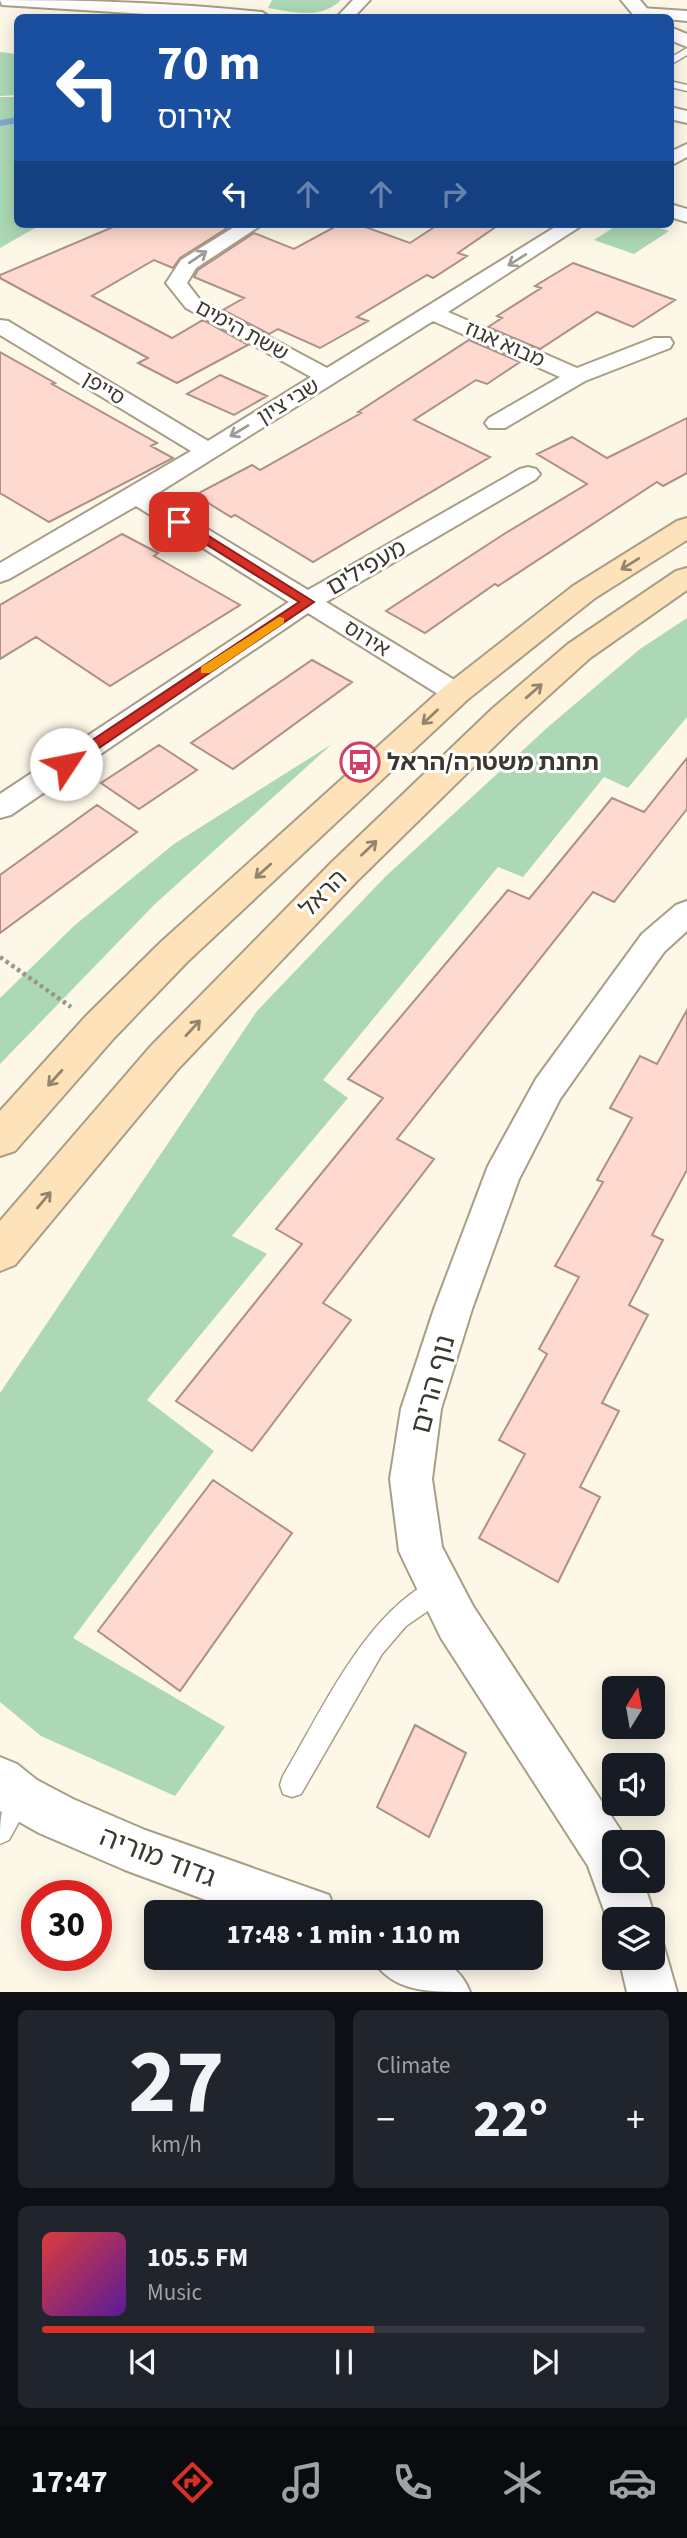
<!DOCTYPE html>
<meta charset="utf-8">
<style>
:root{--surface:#171b24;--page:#20242c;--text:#f1f3f6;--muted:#9ea1a6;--line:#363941;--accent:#d93025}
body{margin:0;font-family:"Source Sans 3","Noto Sans Hebrew",sans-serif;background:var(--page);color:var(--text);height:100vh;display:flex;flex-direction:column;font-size:26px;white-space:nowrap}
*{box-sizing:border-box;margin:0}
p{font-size:23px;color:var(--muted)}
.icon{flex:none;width:38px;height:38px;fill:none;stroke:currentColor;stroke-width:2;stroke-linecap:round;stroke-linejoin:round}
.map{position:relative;height:1992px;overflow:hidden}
.drawer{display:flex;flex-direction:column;gap:18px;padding:18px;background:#0d0f14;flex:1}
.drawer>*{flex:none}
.guide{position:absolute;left:14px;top:14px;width:660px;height:214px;border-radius:10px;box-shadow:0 4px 18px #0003;background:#1a4fa0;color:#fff;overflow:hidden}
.needle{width:46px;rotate:11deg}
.buttons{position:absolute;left:602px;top:1676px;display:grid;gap:14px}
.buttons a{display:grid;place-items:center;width:63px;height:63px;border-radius:10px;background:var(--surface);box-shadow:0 4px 18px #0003;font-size:35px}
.speed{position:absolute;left:21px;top:1880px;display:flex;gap:14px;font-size:35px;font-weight:700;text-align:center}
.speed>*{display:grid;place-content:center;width:91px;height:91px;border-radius:50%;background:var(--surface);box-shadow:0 4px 18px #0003;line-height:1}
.speed .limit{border:10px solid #d22;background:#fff;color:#111}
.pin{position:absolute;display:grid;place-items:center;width:60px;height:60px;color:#fff;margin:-30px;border-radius:14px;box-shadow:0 4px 10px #0006}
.me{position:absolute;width:77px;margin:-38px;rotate:56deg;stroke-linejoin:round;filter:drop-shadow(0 0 5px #0008)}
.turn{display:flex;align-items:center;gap:24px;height:147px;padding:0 28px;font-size:32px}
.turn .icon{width:91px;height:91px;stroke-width:2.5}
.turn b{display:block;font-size:49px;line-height:60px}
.lanes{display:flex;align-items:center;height:66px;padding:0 28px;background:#0003;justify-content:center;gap:35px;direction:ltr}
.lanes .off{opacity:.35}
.big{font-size:52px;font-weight:800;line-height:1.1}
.drawer .widget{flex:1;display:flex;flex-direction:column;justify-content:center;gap:10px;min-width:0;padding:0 24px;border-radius:10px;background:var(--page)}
.drawer .dial{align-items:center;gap:0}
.dial b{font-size:91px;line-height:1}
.song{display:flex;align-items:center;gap:21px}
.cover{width:84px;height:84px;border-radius:10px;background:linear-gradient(135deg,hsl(0 70% 55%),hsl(270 70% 35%))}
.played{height:7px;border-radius:4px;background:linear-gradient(90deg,var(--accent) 55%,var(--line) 55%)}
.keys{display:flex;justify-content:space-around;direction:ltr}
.heat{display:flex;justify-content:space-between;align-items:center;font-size:38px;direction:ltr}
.drawer .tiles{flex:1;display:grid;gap:18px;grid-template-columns:1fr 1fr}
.widget:last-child{grid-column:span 2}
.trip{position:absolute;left:144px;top:1900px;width:399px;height:70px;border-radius:10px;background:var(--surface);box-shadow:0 4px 18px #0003;font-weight:800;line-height:70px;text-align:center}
.menu{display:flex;height:112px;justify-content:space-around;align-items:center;background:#090b0e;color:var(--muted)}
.menu .icon{width:49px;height:49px}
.menu .active{color:var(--accent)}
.menu b{font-size:32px;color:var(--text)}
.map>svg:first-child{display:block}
.green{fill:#acd8b5}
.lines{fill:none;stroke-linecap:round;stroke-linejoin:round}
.stream{stroke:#84a9d3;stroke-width:6}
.building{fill:#fed9cf;stroke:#ac9089;stroke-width:2}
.service-casing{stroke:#a89e86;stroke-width:3}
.minor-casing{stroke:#a89e86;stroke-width:4}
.tertiary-casing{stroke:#a89e86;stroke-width:4}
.secondary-casing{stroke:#a89e86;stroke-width:4}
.path{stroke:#9a9589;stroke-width:4.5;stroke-dasharray:3.5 3.5;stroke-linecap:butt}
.service{fill:#fff;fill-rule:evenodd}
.minor{fill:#fff;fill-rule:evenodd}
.tertiary{fill:#fff;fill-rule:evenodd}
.secondary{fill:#fee3ba;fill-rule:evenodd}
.oneway{stroke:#9e9c96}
.oneway2{stroke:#93856d}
.route{fill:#d93025;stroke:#8d1f18;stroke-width:2}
.slow{fill:#f59e0b}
.labels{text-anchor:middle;stroke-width:6;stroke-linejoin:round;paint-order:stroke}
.far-street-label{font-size:21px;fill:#3c382e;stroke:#fff}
.street-label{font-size:24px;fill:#3c382e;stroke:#fff}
.poi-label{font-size:24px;font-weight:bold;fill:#3c382e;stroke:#fff;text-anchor:start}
.near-street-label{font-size:28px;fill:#3c382e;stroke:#fff}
</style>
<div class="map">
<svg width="687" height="1992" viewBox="0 0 687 1992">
<rect width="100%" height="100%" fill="#fdf7e8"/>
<path class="green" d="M272 0H341C320 20 294 12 268 8Z
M0 52 17 54V95L0 96Z
M0 97H17L18 224H42L0 248Z
M619 224H648L669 231 634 254 594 240Z
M687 618V717L628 788 604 777 523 877 498 867 323 1080 348 1098 232 1236 267 1254 147 1400 214 1451 73 1638 225 1727 175 1796 41 1736 0 1702V1393L257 1011 385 877 548 727 640 649Z
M332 744 155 904 0 1064V998L75 925 174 844Z"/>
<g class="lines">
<path class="stream" d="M0 123 18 120"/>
</g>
<path class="building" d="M120 224 232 225 180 258 173 268 154 260 92 296 172 338 203 320 248 345 177 383 138 363 148 358 0 278V275Z
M340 224H357L410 243 439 224H500L458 253 467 256 433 278 427 275 357 317 368 321 320 348 278 329 269 334 223 310 244 298 194 277 198 270 254 233 294 249Z
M573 263 675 300 633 327 597 312 540 349 488 327 502 318 497 316 541 288 535 286Z
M469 340 520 362 487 384 476 380 414 420 490 457 313 562 235 515 231 517 195 495 252 465 260 470 361 413 358 412Z
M0 352 55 383 52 384 157 443 151 446 173 458 49 522 0 493Z
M220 375 267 396 234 415 187 394Z
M687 418V473L663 486 657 482 498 586 495 584 425 633 386 611 504 534 587 484 537 454 572 437 607 458Z
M122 534 158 553 154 556 240 605 110 686 36 637 0 659V605Z
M312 660 352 682 233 769 191 743Z
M159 745 197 770 139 809 101 783Z
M687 758V809L614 902 593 892 397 1139 434 1159 323 1303 351 1320 252 1451 176 1401 302 1244 276 1229 383 1098 348 1079 508 890 529 899 612 798 644 812Z
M97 805 137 832 0 933V875Z
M687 1010V1170L652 1235 663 1240 629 1305 648 1315 602 1403 619 1411 580 1487 600 1497 558 1582 479 1538 525 1454 499 1440 547 1354 539 1349 579 1277 555 1266 603 1182 597 1180 632 1118 610 1108 640 1056 657 1064Z
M213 1480 292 1533 180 1691 98 1631Z
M415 1725 466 1753 429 1837 377 1807Z"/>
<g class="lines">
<g class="service-casing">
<path id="service" d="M687 48V55L670 65V58Z
M670 81 687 85V91L670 87Z
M440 1577 448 1581 452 1589 448 1597 406 1626 382 1654 301 1794 292 1797 283 1794 280 1785 283 1776C322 1711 367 1608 440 1577Z
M19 1785 28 1789 32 1798 9 1840 0 1844C0 1822 0 1795 19 1785Z"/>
</g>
<g class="minor-casing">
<path id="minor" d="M353 0H370L353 18H336Z
M641 8 687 11V21L635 16 633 13Z
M687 144V157L670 166V152Z
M670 204 687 209V222L670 217Z
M239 224H263L196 268 187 283 200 300 327 368 560 224H584L448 312 577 368 654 338H670L673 343 670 348 585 381 505 428H489L485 423 489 418 560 377 433 321 153 496 308 590 520 469 528 467 536 469 540 474 536 479 326 602 466 687 470 693 466 699 456 702 446 699 308 613 11 815 0 818V794L289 602 136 506 9 579 0 582V563L191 451 0 335V320L8 321 208 441 311 377 186 308 166 283 181 260Z
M687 901V931L664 952 560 1099 519 1179 472 1309 441 1409 432 1479 442 1547 473 1606 629 1843H614V1881H643L656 1920 653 1927V1920H614V1938L588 1866 441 1638 406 1566 399 1551 390 1479 401 1409 434 1309 488 1166 536 1079 642 934 676 905Z
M0 1757 17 1764 37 1780 73 1799 145 1830 329 1895 336 1913H241L125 1870 39 1833 0 1811Z
M653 1936 662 1940 677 1992H627L619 1958H653Z
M372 1958C413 1958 452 1947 470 1992 428 1992 391 1992 372 1958Z"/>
</g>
<g class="tertiary-casing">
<path id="tertiary" d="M0 0C88 0 175 3 262 12L271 18H210L2 5Z
M621 0H640L655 18H636Z
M670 27 687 34V47L670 40Z
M670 107 687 111V123L670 119Z"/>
</g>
<g class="secondary-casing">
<path id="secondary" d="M687 518V540L595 598 467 700 187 962 114 1038 15 1151 0 1156V1111L86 1016 161 942 445 686 573 586 677 521Z
M687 568V590L590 658 516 725 357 881 178 1069 15 1265 0 1271V1221L150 1047 331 863 492 709 568 644 676 571Z"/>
</g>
<path class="path" d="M0 957 71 1007"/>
<use href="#service" class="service"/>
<use href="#minor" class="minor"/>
<use href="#tertiary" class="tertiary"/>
<use href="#secondary" class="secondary"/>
</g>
<defs><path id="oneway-shaft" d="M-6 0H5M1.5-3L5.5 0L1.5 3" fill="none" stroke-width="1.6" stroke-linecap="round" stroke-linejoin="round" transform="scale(1.75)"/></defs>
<g class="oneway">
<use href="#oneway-shaft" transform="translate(198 257) rotate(-34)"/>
<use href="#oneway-shaft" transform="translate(517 260) rotate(148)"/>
<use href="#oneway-shaft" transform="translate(239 431) rotate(149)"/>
</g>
<g class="oneway2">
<use href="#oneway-shaft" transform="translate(630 564) rotate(148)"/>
<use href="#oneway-shaft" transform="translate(534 691) rotate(-41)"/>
<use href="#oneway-shaft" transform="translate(430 717) rotate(137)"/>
<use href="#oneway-shaft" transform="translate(369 848) rotate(-44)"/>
<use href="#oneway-shaft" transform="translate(263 871) rotate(138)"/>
<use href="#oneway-shaft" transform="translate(193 1028) rotate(-47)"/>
<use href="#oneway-shaft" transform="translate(55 1078) rotate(132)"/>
<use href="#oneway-shaft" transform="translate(44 1200) rotate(-50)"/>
</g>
<path class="route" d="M175 520H183L314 602 71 767H61V761L299 602 175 525Z"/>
<path class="slow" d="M279 617 284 618V623L210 673H201V667Z"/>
<defs>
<g id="bus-ring" transform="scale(2.0125)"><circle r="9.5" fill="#fff" stroke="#cf4067" stroke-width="1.5"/><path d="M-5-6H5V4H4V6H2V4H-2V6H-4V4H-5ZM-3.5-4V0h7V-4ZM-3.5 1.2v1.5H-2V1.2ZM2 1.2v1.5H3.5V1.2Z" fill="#cf4067"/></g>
</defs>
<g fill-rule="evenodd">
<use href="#bus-ring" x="360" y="762"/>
</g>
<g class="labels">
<g class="far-street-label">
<text transform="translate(242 330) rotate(29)" y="7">ששת הימים</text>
<text transform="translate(505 344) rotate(24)" y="7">מבוא אגוז</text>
<text transform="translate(104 388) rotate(31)" y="7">סייפן</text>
<text transform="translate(288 401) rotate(-31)" y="7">שבי ציון</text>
<text transform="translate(367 638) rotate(32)" y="7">אירוס</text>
</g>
<g class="street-label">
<text transform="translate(366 567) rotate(-30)" y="8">מעפילים</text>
<text transform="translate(323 893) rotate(-45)" y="8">הראל</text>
</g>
<g class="poi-label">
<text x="387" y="770">תחנת משטרה/הראל</text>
</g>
<g class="near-street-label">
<text transform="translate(432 1384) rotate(-75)" y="10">נוף הרים</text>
<text transform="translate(158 1856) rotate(21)" y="10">גדוד מוריה</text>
</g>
</g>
</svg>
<div class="buttons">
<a><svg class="needle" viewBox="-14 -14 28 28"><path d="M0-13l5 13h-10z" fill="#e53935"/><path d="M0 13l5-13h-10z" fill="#9ea1a6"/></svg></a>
<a><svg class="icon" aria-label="sound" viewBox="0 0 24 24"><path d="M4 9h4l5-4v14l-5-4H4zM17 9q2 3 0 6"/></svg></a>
<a><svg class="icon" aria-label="search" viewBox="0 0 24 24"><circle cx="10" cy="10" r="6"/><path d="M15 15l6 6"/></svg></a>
<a><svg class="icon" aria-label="layers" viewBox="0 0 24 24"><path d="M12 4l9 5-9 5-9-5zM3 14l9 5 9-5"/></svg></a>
</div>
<div class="speed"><div class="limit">30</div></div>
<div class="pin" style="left:179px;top:522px;background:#d93025"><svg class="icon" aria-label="arrive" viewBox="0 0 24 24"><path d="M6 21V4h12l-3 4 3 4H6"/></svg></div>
<svg class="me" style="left:66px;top:764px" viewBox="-20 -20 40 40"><circle r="19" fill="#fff"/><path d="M0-13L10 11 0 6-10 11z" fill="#d93025"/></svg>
<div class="trip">17:48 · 1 min · 110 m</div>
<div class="guide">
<div class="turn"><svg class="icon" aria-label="left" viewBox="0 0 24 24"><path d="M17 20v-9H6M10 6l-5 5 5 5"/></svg><div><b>70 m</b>אירוס</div></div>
<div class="lanes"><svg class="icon" aria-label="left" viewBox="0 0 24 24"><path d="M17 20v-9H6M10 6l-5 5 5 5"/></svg><svg class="icon off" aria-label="ahead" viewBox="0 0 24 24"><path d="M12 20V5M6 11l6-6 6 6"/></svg><svg class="icon off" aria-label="ahead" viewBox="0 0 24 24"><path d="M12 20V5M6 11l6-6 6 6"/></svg><svg class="icon off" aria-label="right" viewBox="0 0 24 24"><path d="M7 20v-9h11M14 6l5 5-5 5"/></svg></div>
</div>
</div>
<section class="drawer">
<div class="tiles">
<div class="widget dial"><b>27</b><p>km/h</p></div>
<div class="widget"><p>Climate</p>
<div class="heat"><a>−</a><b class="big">22°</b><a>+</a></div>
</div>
<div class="widget">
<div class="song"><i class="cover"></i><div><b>105.5 FM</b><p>Music</p></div></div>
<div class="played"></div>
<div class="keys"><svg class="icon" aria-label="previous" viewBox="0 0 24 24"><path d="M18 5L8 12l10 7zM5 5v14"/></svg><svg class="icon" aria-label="pause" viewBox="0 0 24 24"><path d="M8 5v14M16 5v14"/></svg><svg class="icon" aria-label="next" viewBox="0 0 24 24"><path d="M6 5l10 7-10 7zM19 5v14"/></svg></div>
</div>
</div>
</section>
<nav class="menu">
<b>17:47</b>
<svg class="icon active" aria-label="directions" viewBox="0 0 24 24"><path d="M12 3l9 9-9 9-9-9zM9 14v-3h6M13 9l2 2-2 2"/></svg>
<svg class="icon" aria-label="music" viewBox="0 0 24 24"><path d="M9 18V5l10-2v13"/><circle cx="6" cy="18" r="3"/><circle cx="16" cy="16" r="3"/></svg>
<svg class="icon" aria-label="phone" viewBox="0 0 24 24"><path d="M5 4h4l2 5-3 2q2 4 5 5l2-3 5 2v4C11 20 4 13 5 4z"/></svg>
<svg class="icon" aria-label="climate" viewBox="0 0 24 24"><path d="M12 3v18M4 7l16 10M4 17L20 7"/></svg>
<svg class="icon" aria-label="car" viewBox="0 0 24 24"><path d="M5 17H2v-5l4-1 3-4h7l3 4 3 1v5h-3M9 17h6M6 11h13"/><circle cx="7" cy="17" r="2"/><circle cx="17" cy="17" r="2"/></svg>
</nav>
